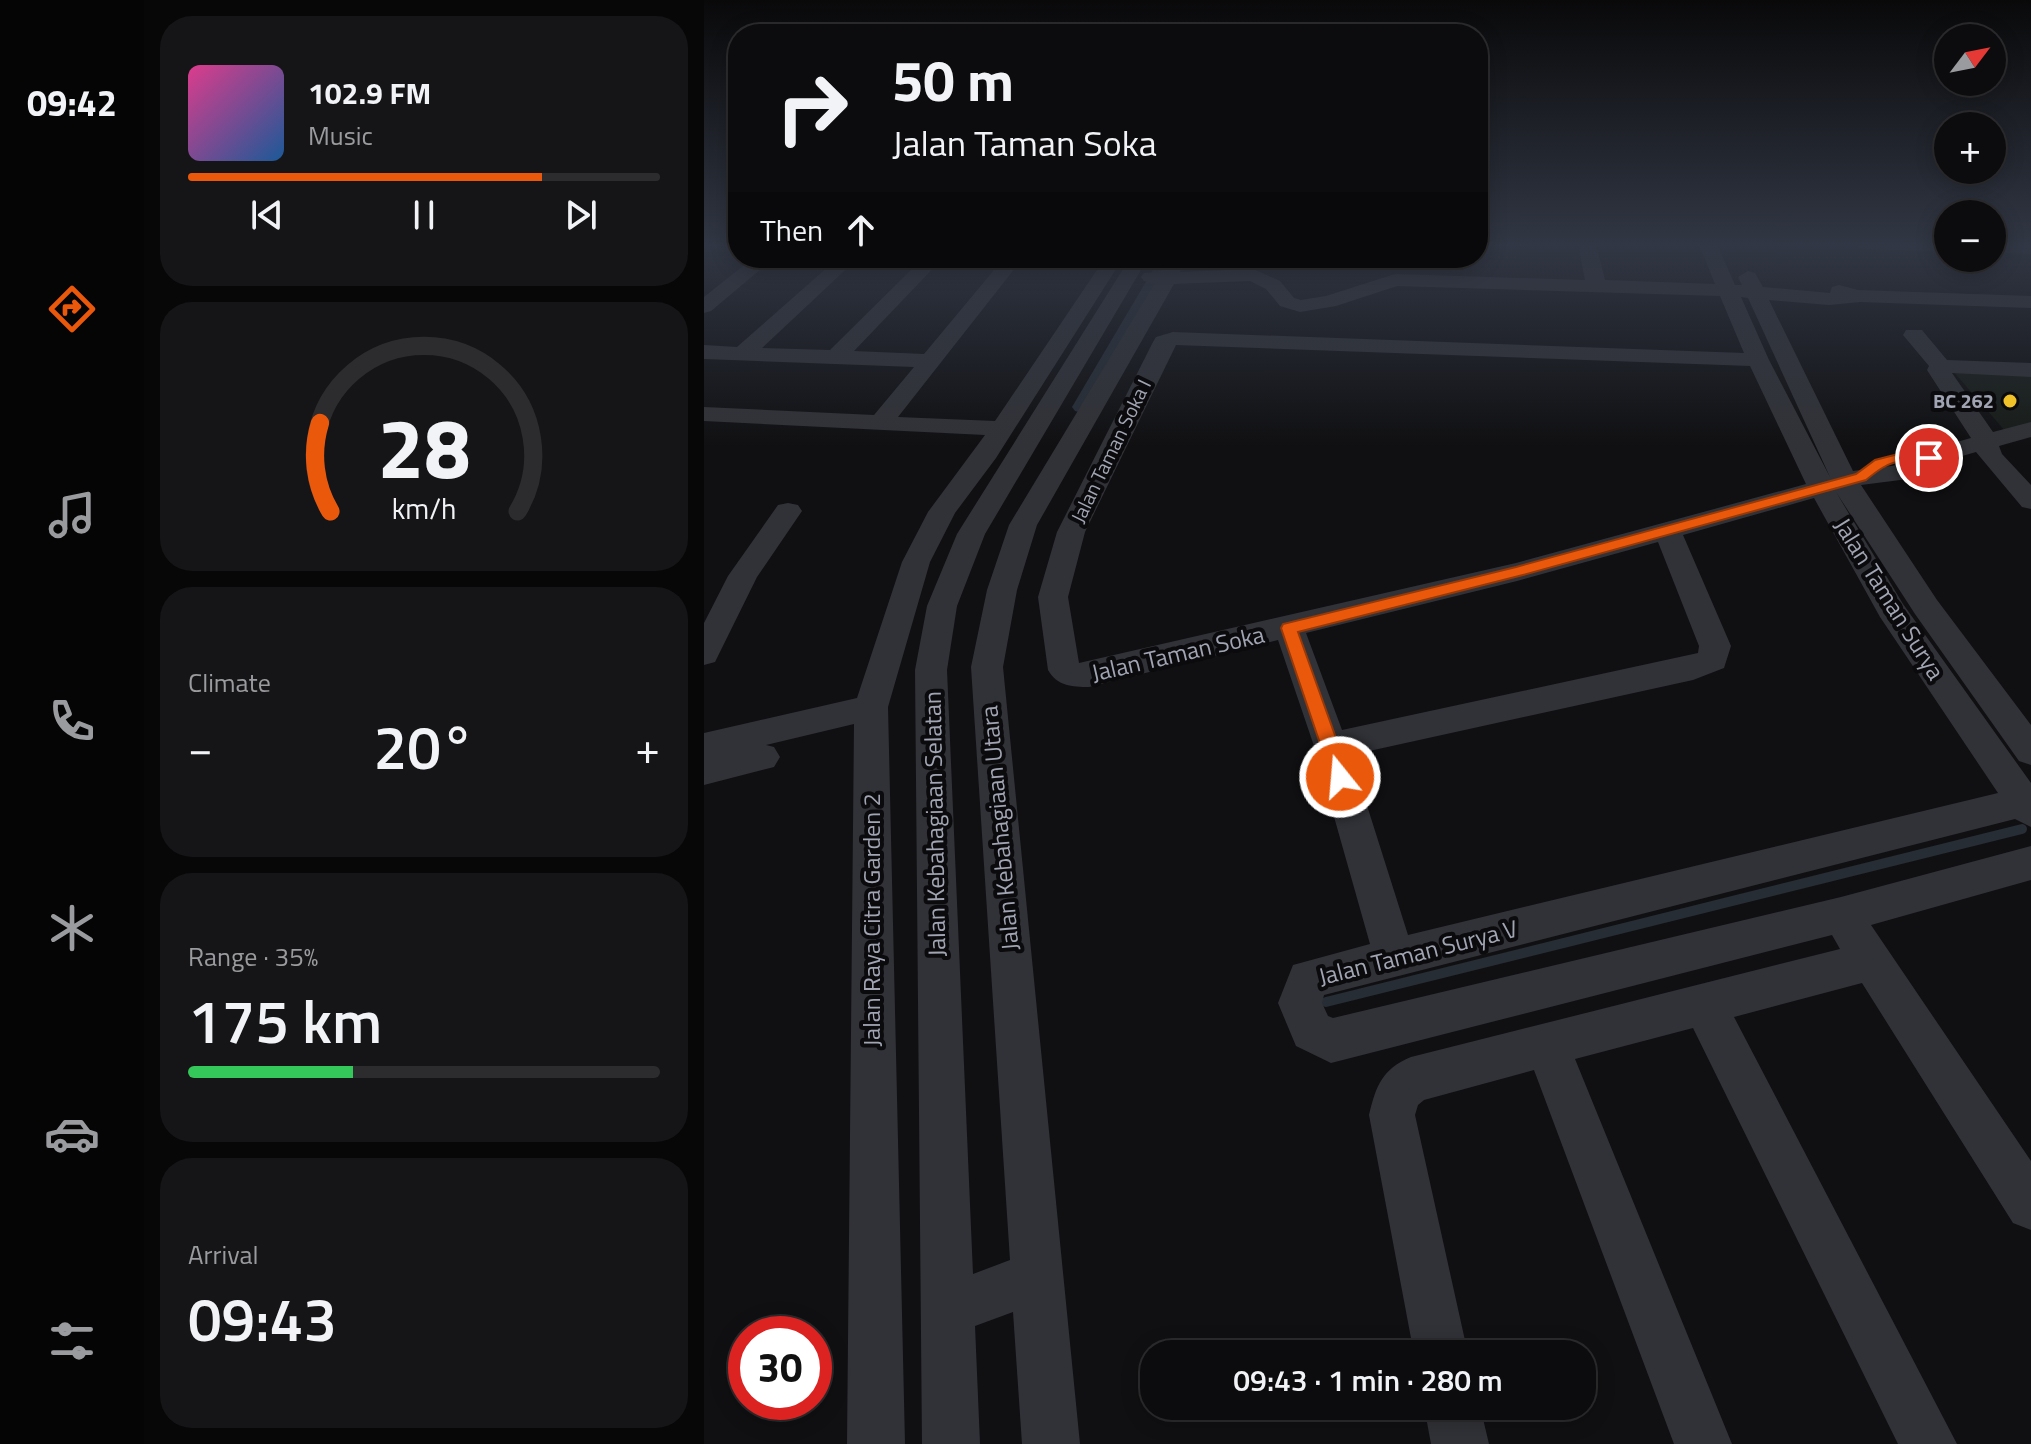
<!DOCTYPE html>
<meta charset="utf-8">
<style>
:root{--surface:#0c0c0e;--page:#151517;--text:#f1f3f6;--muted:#9a9b9e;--line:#2c2c2e;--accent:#ea580c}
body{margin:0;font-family:"Titillium Web",sans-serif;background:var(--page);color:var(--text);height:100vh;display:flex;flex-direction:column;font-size:30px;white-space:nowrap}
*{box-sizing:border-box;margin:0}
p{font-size:26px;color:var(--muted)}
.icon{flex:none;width:44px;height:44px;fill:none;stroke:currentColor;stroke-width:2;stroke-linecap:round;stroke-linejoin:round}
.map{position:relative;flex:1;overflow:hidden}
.sheet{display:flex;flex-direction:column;gap:16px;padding:16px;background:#070708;width:560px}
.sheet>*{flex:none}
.guide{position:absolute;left:24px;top:24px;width:760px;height:244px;border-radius:32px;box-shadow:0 4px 20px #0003,0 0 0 2px var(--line);background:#0c0c0e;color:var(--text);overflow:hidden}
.needle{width:52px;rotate:58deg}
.buttons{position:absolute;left:1230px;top:24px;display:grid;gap:16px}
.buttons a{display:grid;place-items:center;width:72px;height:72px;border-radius:50%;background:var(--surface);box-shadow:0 4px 20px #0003,0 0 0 2px var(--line);font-size:40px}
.speed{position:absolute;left:24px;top:1316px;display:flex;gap:16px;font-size:40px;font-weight:700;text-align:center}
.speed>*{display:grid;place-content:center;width:104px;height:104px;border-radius:50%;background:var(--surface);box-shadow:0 4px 20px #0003,0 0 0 2px var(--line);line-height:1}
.speed .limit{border:12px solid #d22;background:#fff;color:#111}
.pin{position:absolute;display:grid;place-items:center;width:68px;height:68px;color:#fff;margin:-34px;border:4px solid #fff;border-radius:50%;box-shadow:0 2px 8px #0007}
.me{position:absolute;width:88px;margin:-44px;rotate:343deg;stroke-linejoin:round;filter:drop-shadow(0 0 6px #0008)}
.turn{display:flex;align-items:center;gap:28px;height:168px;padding:0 32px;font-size:36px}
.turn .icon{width:104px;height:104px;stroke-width:2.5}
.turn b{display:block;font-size:56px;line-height:68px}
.then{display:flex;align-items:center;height:76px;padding:0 32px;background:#0003;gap:16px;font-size:30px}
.big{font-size:60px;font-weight:600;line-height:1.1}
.sheet .card{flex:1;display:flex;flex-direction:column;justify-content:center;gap:12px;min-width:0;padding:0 28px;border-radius:32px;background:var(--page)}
.sheet .dial{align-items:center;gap:0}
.dial svg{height:208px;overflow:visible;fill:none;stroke:var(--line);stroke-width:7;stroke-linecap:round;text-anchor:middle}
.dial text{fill:var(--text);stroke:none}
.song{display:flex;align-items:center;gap:24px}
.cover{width:96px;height:96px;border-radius:12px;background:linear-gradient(135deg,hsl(330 70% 55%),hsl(210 70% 35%))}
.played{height:8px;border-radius:4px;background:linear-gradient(90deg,var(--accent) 75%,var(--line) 75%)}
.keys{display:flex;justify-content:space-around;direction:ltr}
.heat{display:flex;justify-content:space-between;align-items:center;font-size:44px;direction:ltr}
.charge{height:12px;border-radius:6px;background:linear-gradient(90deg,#34c759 35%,var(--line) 0)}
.trip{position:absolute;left:436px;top:1340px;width:456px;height:80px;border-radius:32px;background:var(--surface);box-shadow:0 4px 20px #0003,0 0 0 2px var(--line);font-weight:600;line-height:80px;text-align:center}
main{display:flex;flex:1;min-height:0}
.menu{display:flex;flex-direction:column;width:144px;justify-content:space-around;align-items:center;background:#050506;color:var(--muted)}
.menu .icon{width:56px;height:56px}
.menu .on{color:var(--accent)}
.menu b{font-size:36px;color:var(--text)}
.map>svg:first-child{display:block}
.green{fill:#171c18}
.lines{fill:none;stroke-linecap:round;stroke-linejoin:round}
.stream{stroke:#272d35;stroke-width:10}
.canal{fill:#272d35;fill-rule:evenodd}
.minor{fill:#313237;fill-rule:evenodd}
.route{fill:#ea580c;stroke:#983908;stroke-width:2}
.poi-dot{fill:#f1c129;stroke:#0b0b0d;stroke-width:3}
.labels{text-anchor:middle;stroke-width:8;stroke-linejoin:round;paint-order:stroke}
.far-poi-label{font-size:20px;font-weight:bold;fill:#a1a5b3;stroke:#0b0b0d;text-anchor:end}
.far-street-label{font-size:20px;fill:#a1a5b3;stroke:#0b0b0d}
.street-label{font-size:24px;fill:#a1a5b3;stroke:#0b0b0d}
</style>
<main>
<nav class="menu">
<b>09:42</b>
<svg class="icon on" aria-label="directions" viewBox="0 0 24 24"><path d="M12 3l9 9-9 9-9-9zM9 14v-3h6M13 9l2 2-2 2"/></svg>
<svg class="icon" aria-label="music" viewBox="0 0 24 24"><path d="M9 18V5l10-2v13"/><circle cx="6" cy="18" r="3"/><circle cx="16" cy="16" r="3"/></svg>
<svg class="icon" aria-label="phone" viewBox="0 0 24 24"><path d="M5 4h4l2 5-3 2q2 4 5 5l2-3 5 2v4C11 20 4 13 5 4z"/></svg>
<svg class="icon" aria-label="climate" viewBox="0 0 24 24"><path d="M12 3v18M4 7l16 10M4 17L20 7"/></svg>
<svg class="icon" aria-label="car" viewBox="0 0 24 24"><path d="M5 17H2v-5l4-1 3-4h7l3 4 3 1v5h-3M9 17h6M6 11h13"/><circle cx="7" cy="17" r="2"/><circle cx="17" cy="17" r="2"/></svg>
<svg class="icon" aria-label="filters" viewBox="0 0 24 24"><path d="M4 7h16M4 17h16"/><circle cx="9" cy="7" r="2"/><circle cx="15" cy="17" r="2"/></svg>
</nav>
<section class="sheet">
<div class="card">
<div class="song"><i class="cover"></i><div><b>102.9 FM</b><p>Music</p></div></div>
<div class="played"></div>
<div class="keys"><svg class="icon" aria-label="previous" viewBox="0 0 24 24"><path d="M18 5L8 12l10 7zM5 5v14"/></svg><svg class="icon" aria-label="pause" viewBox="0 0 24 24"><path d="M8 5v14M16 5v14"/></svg><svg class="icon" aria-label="next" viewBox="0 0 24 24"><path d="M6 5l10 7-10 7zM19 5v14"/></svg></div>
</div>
<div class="card dial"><svg viewBox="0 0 100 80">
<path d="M14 69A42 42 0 1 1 86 69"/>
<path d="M14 69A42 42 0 0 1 10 35" stroke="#ea580c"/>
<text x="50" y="56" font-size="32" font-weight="700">28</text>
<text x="50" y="72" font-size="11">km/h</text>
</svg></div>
<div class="card"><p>Climate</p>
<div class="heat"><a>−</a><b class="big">20°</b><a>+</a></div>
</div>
<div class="card"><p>Range · 35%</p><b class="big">175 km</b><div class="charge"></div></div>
<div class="card"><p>Arrival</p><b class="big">09:43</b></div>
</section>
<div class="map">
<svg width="1327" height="1444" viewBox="0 0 1327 1444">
<rect width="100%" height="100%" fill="#101012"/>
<path class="green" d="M1248 370 1327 374V426L1303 433Z"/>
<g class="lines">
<path class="stream" d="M622 1002 1318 829"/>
<path class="canal" d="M456 258H472L388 407 378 413 371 411 368 407Z"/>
<path class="minor" d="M874 244H892L901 280 1011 284 995 244H1013L1031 285H1038L1034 277 1044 271 1051 273 1059 287 1126 293 1128 287 1135 285 1154 290 1327 296V308L1156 302 1125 305 1065 300 1149 471 1202 464 1191 457 1195 452 1224 450 1267 438 1223 370 1225 366 1199 335 1202 330H1218L1243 360 1327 363V377L1248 373 1289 432 1327 422V437L1295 446 1298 454 1327 485V509L1318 507 1272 452 1234 463 1212 478 1157 485 1233 600 1327 725V765L1315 761 1211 614 1132 492 1199 604 1327 783V827L1311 819 620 995 618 1003 624 1016 629 1018 1137 897 1327 846V880L1167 925 1327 1161V1230L1309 1223 1158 983 1030 1017 1253 1444H1194L989 1028 871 1059 1028 1444H970L830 1070 720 1100 714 1105 711 1115 764 1354H710L665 1115C672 1086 678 1069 707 1057L1136 949 1128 935 627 1063 592 1046 574 1003 589 965 666 944 610 746 574 640 385 687C368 687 353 686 344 670L334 597 353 532 449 342 452 337 469 332 1040 353 1016 296 693 286 632 306 596 312 576 306 562 289 546 281 470 284 333 525 313 590 299 667 376 1444H318L309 1312 271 1326 276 1444H218L211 670 223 606 253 534 426 258H444L281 534 253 606 243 670 269 1274 306 1260 267 667 283 590 305 525 451 283 440 281 437 277 440 273 457 272 466 258H484L476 272 549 269 576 281 590 298 597 300 622 296 691 274 881 280ZM1037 297 1044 298 1126 477 1065 360ZM472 345 1046 366 1102 484 812 563 375 663 364 597 381 532ZM1110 498 1176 617 1294 793 704 935 647 755 989 680 1020 668 1027 646 979 535ZM954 542 995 646 994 653 638 730 602 633 813 581Z
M1148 244H1244V251L1157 249Z
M1288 244H1327V254L1288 252Z
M49 258H70L7 311 0 313V297Z
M134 258H154L58 348 126 350 219 258H239L150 351 220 354 300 258H319L194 417 291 421 401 258H419L292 458 251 513 226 562 184 707 201 1444H143L150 724 62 745 70 747 76 757 70 767 0 785V733L153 698 198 562 224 512 281 435 0 421V407L170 415 210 367 0 359V345L33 347Z
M84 503 94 505 98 511 53 577 11 662 0 665V623L24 576 74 505Z
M720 1406H776L785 1444H727Z"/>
</g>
<linearGradient id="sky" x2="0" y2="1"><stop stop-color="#09090a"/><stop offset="0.55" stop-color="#313744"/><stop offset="1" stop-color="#313744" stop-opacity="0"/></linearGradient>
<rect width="1327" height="446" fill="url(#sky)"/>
<path class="route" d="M1198 453 1225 454 1232 458C1222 465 1211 460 1199 461 1184 462 1173 471 1162 480L819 575 594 632 646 777 643 782H629L577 628 579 624 812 567 1112 485 1152 474 1171 460Z"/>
<circle class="poi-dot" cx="1306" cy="401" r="8"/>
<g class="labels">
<g class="far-poi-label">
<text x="1290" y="408">BC 262</text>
</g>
<g class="far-street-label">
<text transform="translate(407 451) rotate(-64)" y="7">Jalan Taman Soka I</text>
</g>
<g class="street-label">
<text transform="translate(1185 599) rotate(58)" y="8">Jalan Taman Surya</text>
<text transform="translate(474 654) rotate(-13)" y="8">Jalan Taman Soka</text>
<text transform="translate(231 824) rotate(-91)" y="8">Jalan Kebahagiaan Selatan</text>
<text transform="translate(296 828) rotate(-95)" y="8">Jalan Kebahagiaan Utara</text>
<text transform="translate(168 920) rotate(-90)" y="8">Jalan Raya Citra Garden 2</text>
<text transform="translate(714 953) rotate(-14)" y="8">Jalan Taman Surya V</text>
</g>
</g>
</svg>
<div class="buttons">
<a><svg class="needle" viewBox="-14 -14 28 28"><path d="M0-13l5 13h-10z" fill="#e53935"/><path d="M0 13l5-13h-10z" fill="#9a9b9e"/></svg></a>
<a>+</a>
<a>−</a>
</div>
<div class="speed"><div class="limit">30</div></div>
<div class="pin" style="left:1225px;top:458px;background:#d93025"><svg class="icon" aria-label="arrive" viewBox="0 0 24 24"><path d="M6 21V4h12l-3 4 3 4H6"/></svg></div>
<svg class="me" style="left:636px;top:777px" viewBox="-20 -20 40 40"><circle r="17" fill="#ea580c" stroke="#fff" stroke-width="3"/><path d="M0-11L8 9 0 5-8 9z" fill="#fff"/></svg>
<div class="trip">09:43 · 1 min · 280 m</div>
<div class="guide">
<div class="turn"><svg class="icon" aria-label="right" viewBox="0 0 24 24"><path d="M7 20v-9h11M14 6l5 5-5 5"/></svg><div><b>50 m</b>Jalan Taman Soka</div></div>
<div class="then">Then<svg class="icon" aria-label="ahead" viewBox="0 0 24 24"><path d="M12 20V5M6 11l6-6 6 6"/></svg></div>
</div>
</div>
</main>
